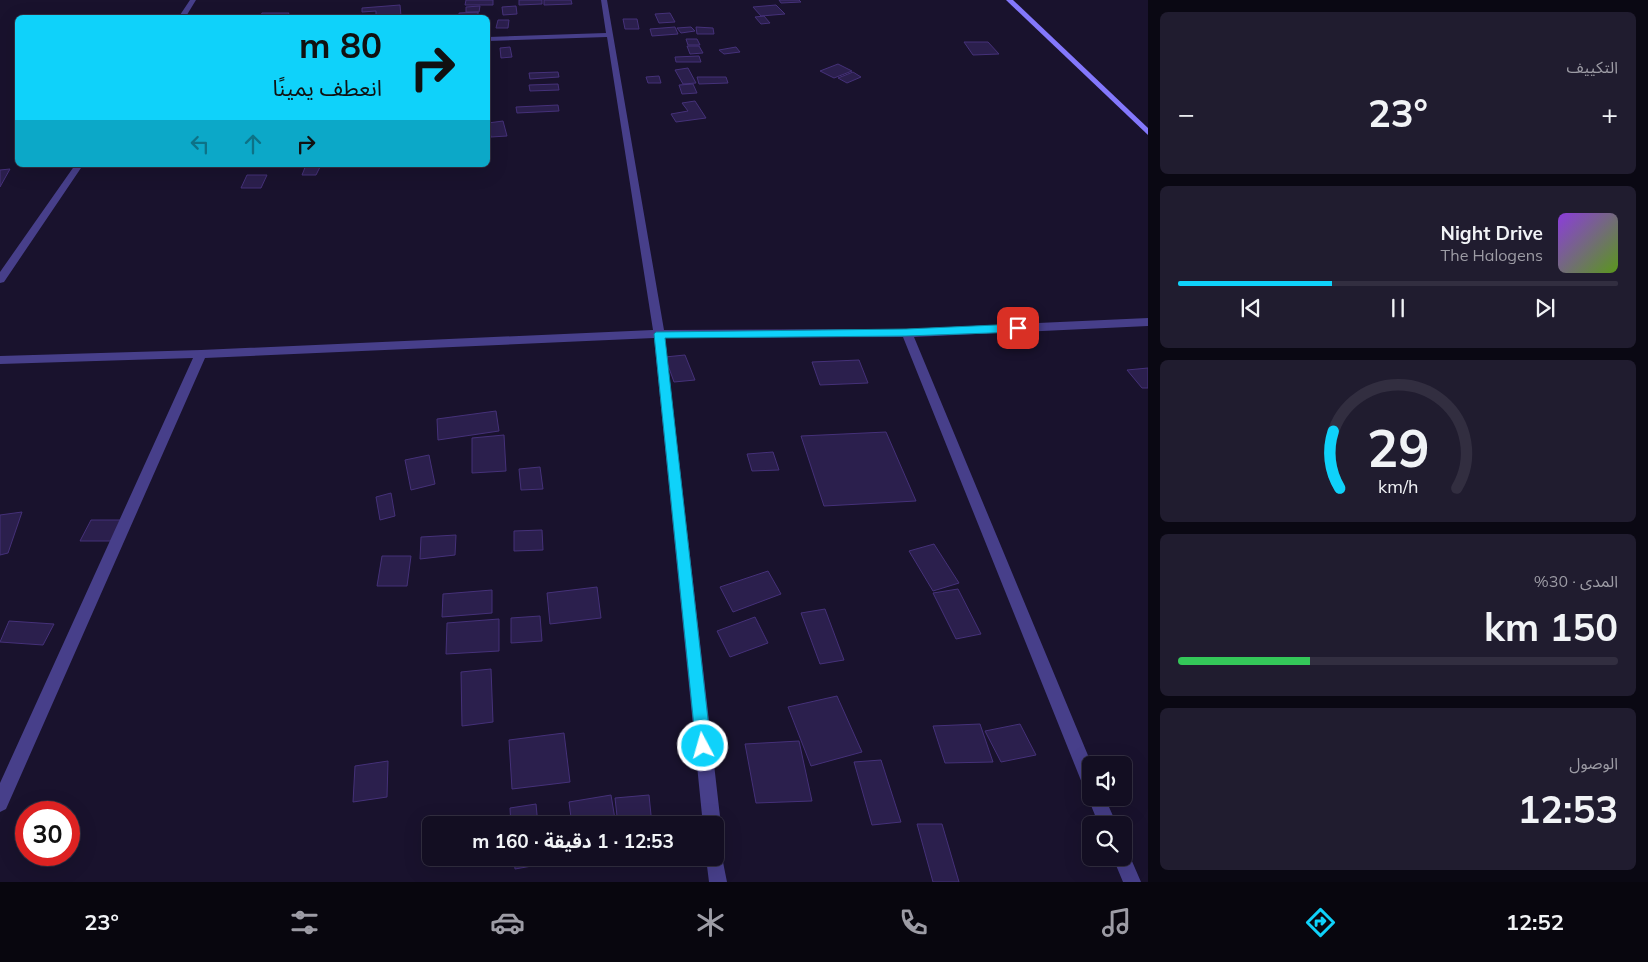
<!DOCTYPE html>
<html lang="ar">
<meta charset="utf-8">
<style>
:root{--surface:#130e22;--page:#201c2f;--text:#f1f3f6;--muted:#9d9ca5;--line:#322e40;--accent:#0fd2fa}
body{margin:0;font-family:Mulish,"Noto Sans Arabic",sans-serif;background:var(--page);color:var(--text);direction:rtl;height:100vh;display:flex;flex-direction:column;font-size:19px;white-space:nowrap}
*{box-sizing:border-box;margin:0}
p{font-size:16px;color:var(--muted)}
.icon{flex:none;width:28px;height:28px;fill:none;stroke:currentColor;stroke-width:2;stroke-linecap:round;stroke-linejoin:round}
.map{position:relative;flex:1;overflow:hidden;direction:ltr}
.details{display:flex;flex-direction:column;gap:12px;padding:12px;background:#0a0813;width:500px}
.details>*{flex:none}
.hud{position:absolute;left:15px;top:15px;width:475px;height:152px;border-radius:8px;box-shadow:0 5px 20px #0002,0 0 0 1px var(--line);direction:rtl;background:#0fd2fa;color:#111;overflow:hidden}
.controls{position:absolute;left:1082px;top:756px;display:grid;gap:10px}
.controls a{display:grid;place-items:center;width:50px;height:50px;border-radius:8px;background:var(--surface);box-shadow:0 5px 20px #0002,0 0 0 1px var(--line);font-size:25px}
.speed{position:absolute;left:15px;top:801px;display:flex;gap:10px;font-size:25px;font-weight:700;text-align:center}
.speed>*{display:grid;place-content:center;width:65px;height:65px;border-radius:50%;background:var(--surface);box-shadow:0 5px 20px #0002,0 0 0 1px var(--line);line-height:1}
.speed .limit{border:8px solid #d22;background:#fff;color:#111}
.pin{position:absolute;display:grid;place-items:center;width:42px;height:42px;color:#fff;margin:-21px;border-radius:10px;box-shadow:0 2px 8px #0006}
.me{position:absolute;width:55px;margin:-28px;rotate:354deg;stroke-linejoin:round;filter:drop-shadow(0 0 4px #0008)}
.turn{display:flex;align-items:center;gap:18px;height:105px;padding:0 25px;font-size:22px}
.turn .icon{width:65px;height:65px;stroke-width:2.5}
.turn b{display:block;font-size:35px;line-height:42px}
.lanes{display:flex;align-items:center;height:48px;padding:0 25px;background:#0003;justify-content:center;gap:25px;direction:ltr}
.lanes .off{opacity:.35}
.big{font-size:38px;font-weight:700;line-height:1.1}
.details .widget{flex:1;display:flex;flex-direction:column;justify-content:center;gap:8px;min-width:0;padding:0 18px;border-radius:8px;background:var(--page)}
.details .dial{align-items:center;gap:0}
.dial svg{height:130px;overflow:visible;fill:none;stroke:var(--line);stroke-width:7;stroke-linecap:round;text-anchor:middle}
.dial text{fill:var(--text);stroke:none}
.song{display:flex;align-items:center;gap:15px}
.cover{width:60px;height:60px;border-radius:8px;background:linear-gradient(135deg,hsl(270 70% 55%),hsl(90 70% 35%))}
.played{height:5px;border-radius:2px;background:linear-gradient(90deg,var(--accent) 35%,var(--line) 35%)}
.keys{display:flex;justify-content:space-around;direction:ltr}
.heat{display:flex;justify-content:space-between;align-items:center;font-size:28px;direction:ltr}
.charge{height:8px;border-radius:4px;background:linear-gradient(90deg,#34c759 30%,var(--line) 0)}
.trip{position:absolute;left:422px;top:816px;width:302px;height:50px;border-radius:8px;background:var(--surface);box-shadow:0 5px 20px #0002,0 0 0 1px var(--line);font-weight:700;line-height:50px;text-align:center;direction:rtl}
.tab-bar{display:flex;height:80px;justify-content:space-around;align-items:center;background:#08060e;color:var(--muted)}
.tab-bar .icon{width:35px;height:35px}
.tab-bar .active{color:var(--accent)}
.tab-bar b{font-size:22px;color:var(--text)}
main{display:flex;flex:1;min-height:0}
.map>svg:first-child{display:block}
.building{fill:#2b1f4d;stroke:#453179}
.lines{fill:none;stroke-linecap:round;stroke-linejoin:round}
.street{fill:#473f8a;fill-rule:evenodd}
.secondary{fill:#8478fc;fill-rule:evenodd}
.route{fill:#0fd2fa;stroke:#0a88a2}
</style>
<main>
<section class="details">
<div class="widget"><p>التكييف</p>
<div class="heat"><a>−</a><b class="big">23°</b><a>+</a></div>
</div>
<div class="widget">
<div class="song"><i class="cover"></i><div><b>Night Drive</b><p>The Halogens</p></div></div>
<div class="played"></div>
<div class="keys"><svg class="icon" aria-label="previous" viewBox="0 0 24 24"><path d="M18 5L8 12l10 7zM5 5v14"/></svg><svg class="icon" aria-label="pause" viewBox="0 0 24 24"><path d="M8 5v14M16 5v14"/></svg><svg class="icon" aria-label="next" viewBox="0 0 24 24"><path d="M6 5l10 7-10 7zM19 5v14"/></svg></div>
</div>
<div class="widget dial"><svg viewBox="0 0 100 80">
<path d="M14 69A42 42 0 1 1 86 69"/>
<path d="M14 69A42 42 0 0 1 10 34" stroke="#0fd2fa"/>
<text x="50" y="56" font-size="32" font-weight="700">29</text>
<text x="50" y="72" font-size="11">km/h</text>
</svg></div>
<div class="widget"><p>المدى · 30%</p><b class="big">150 km</b><div class="charge"></div></div>
<div class="widget"><p>الوصول</p><b class="big">12:53</b></div>
</section>
<div class="map">
<svg width="1148" height="882" viewBox="0 0 1148 882">
<rect width="100%" height="100%" fill="#19122d"/>
<path class="building" d="M466 0H493V5H465Z
M519 0H542V4L519 5Z
M544 0H571L572 4 544 5Z
M779 0H799L801 2 781 3Z
M400 5 401 16 376 18V11L362 12V8Z
M776 5 785 14 761 16 753 7Z
M480 6 479 12H466V7Z
M516 6 517 14 503 15 502 7Z
M478 12V18H459V13Z
M262 13H289L286 18H260Z
M670 13 675 22 659 23 655 14Z
M764 16 770 23 761 24 755 17Z
M623 19H637L639 29H625Z
M498 20H509L508 28H496Z
M675 27 678 34 652 36 650 29Z
M691 27 695 31 681 33 677 28Z
M696 27 713 28 714 34H697Z
M686 39H697L700 45H688Z
M964 42H988L999 54 973 55Z
M687 46H699L703 53 690 54Z
M510 47 512 57 501 58 500 48Z
M736 47 740 52 724 54 719 50Z
M699 56 701 62H676L675 57Z
M838 64 852 71 834 78 820 71Z
M688 68 696 83 683 84 675 70Z
M558 72 559 77 530 79 529 73Z
M853 72 861 77 847 83 838 78Z
M659 76 661 83H648L646 77Z
M697 77H726L728 83 699 84Z
M558 84 559 90 530 91 529 85Z
M693 84 697 93 682 94 679 85Z
M695 101 706 118 676 122 671 114 688 111 682 103Z
M558 105 559 111 517 113 516 107Z
M503 121 507 136 491 137 488 123Z
M306 165H321L316 175H302Z
M10 169 0 187V170Z
M247 175H267L261 188H241Z
M685 355 695 380 674 382 665 357Z
M859 360 868 383 820 385 812 362Z
M1148 368V388H1142L1127 370Z
M496 411 499 431 438 440 437 419Z
M886 432 916 501 824 506 801 436Z
M504 435 506 471 472 473V438Z
M773 452 779 470 752 471 747 454Z
M429 455 435 484 411 490 405 460Z
M540 467 543 489 521 490 519 469Z
M391 493 395 516 380 520 376 497Z
M22 512 8 553 0 555V515Z
M91 520H121L111 541H80Z
M542 530 543 550 514 551V531Z
M456 535 455 555 420 559 421 537Z
M934 544 959 583 933 591 909 551Z
M382 556H411L407 586H377Z
M768 571 781 594 733 612 720 587Z
M597 587 601 618 550 624 547 593Z
M958 589 981 634 956 639 933 593Z
M492 590V613L442 617 443 594Z
M825 609 844 660 820 664 801 613Z
M540 616 542 641 511 643V618Z
M755 617 768 643 730 657 717 631Z
M499 619V651L446 654 447 623Z
M9 621 54 624 43 645 0 642Z
M491 669 493 722 462 726 461 672Z
M837 696 862 752 811 766 788 707Z
M980 724 993 762 945 763 933 726Z
M1020 724 1036 755 1001 762 985 731Z
M564 733 570 782 512 789 509 740Z
M799 741 812 801 756 803 745 744Z
M881 760 901 822 872 825 854 762Z
M388 761 387 797 353 802 355 766Z
M611 795 616 825H572L569 802Z
M649 795 652 825H618L615 798Z
M536 804 538 825H511L510 808Z
M917 824H942L959 882H933Z
M514 858H542L543 864 515 869Z
M621 858H656L657 862 621 865Z"/>
<g class="lines">
<path class="street" d="M190 0H196L185 18H178Z
M601 0H607L664 330 907 329 1148 318V326L914 337 1092 765 1091 791 1085 789 1082 783 903 337 665 338 721 825 718 831 716 832V825H703L654 338 205 358 6 809 0 812V783L193 358 0 364V356L201 350 653 330 607 37 488 41V37L606 33Z
M75 165H83L4 282 0 283V272Z
M1091 792V798H1105L1117 825H1099L1088 798Z
M716 849 721 852 727 882H709L706 858H716Z
M1124 850 1128 852 1141 882H1123L1113 858H1124Z"/>
<path class="secondary" d="M1006 0H1013L1148 128V135Z"/>
</g>
<path class="route" d="M1018 324 1023 328 1018 332 906 336 665 338 711 746 709 752 703 754 698 752 696 746 654 334 656 332 906 329Z"/>
</svg>
<div class="controls">
<a><svg class="icon" aria-label="sound" viewBox="0 0 24 24"><path d="M4 9h4l5-4v14l-5-4H4zM17 9q2 3 0 6"/></svg></a>
<a><svg class="icon" aria-label="search" viewBox="0 0 24 24"><circle cx="10" cy="10" r="6"/><path d="M15 15l6 6"/></svg></a>
</div>
<div class="speed"><div class="limit">30</div></div>
<div class="pin" style="left:1018px;top:328px;background:#d93025"><svg class="icon" aria-label="arrive" viewBox="0 0 24 24"><path d="M6 21V4h12l-3 4 3 4H6"/></svg></div>
<svg class="me" style="left:703px;top:746px" viewBox="-20 -20 40 40"><circle r="17" fill="#0fd2fa" stroke="#fff" stroke-width="3"/><path d="M0-11L8 9 0 5-8 9z" fill="#fff"/></svg>
<div class="trip">12:53 · 1 دقيقة · 160 m</div>
<div class="hud">
<div class="turn"><svg class="icon" aria-label="right" viewBox="0 0 24 24"><path d="M7 20v-9h11M14 6l5 5-5 5"/></svg><div><b>80 m</b>انعطف يمينًا</div></div>
<div class="lanes"><svg class="icon off" aria-label="left" viewBox="0 0 24 24"><path d="M17 20v-9H6M10 6l-5 5 5 5"/></svg><svg class="icon off" aria-label="ahead" viewBox="0 0 24 24"><path d="M12 20V5M6 11l6-6 6 6"/></svg><svg class="icon" aria-label="right" viewBox="0 0 24 24"><path d="M7 20v-9h11M14 6l5 5-5 5"/></svg></div>
</div>
</div>
</main>
<nav class="tab-bar">
<b>12:52</b>
<svg class="icon active" aria-label="directions" viewBox="0 0 24 24"><path d="M12 3l9 9-9 9-9-9zM9 14v-3h6M13 9l2 2-2 2"/></svg>
<svg class="icon" aria-label="music" viewBox="0 0 24 24"><path d="M9 18V5l10-2v13"/><circle cx="6" cy="18" r="3"/><circle cx="16" cy="16" r="3"/></svg>
<svg class="icon" aria-label="phone" viewBox="0 0 24 24"><path d="M5 4h4l2 5-3 2q2 4 5 5l2-3 5 2v4C11 20 4 13 5 4z"/></svg>
<svg class="icon" aria-label="climate" viewBox="0 0 24 24"><path d="M12 3v18M4 7l16 10M4 17L20 7"/></svg>
<svg class="icon" aria-label="car" viewBox="0 0 24 24"><path d="M5 17H2v-5l4-1 3-4h7l3 4 3 1v5h-3M9 17h6M6 11h13"/><circle cx="7" cy="17" r="2"/><circle cx="17" cy="17" r="2"/></svg>
<svg class="icon" aria-label="filters" viewBox="0 0 24 24"><path d="M4 7h16M4 17h16"/><circle cx="9" cy="7" r="2"/><circle cx="15" cy="17" r="2"/></svg>
<b>23°</b>
</nav>
